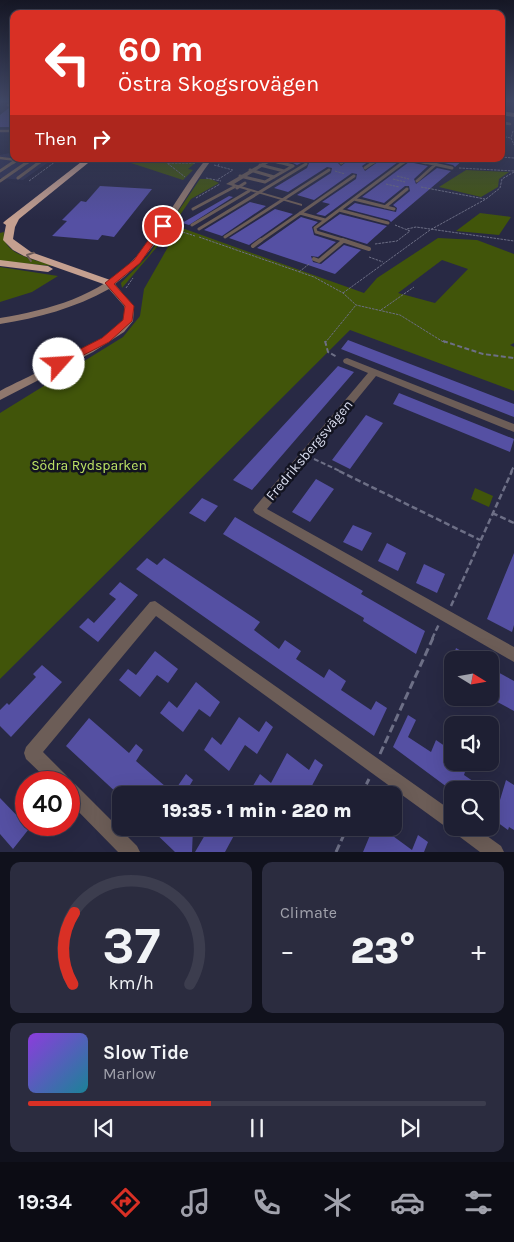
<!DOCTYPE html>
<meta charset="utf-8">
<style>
:root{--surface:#1e1f33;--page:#2b2c3f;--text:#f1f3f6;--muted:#a1a2ac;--line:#3c3d4e;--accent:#d93025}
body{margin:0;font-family:Karla,sans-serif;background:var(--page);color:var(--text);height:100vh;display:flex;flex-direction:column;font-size:19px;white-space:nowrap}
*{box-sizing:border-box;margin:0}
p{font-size:16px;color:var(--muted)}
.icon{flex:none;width:28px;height:28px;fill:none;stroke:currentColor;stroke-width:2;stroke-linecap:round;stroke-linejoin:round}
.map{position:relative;height:852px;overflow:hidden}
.details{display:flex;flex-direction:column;gap:10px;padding:10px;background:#10111c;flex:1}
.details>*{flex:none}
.hud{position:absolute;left:10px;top:10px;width:495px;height:152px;border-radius:10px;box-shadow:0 5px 20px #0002,0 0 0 1px var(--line);background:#d93025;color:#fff;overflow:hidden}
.needle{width:32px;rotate:101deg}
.buttons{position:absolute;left:444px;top:651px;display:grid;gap:10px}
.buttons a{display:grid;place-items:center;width:55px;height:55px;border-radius:10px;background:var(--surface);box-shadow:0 5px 20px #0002,0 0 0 1px var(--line);font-size:25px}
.speed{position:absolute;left:15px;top:771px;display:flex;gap:10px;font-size:25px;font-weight:700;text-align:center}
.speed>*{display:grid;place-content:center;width:65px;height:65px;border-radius:50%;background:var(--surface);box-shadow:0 5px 20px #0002,0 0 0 1px var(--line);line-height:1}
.speed .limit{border:8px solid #d22;background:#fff;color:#111}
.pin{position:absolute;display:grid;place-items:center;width:42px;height:42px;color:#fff;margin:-21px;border:2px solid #fff;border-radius:50%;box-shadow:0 1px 5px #0007}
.me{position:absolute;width:55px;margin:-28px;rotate:64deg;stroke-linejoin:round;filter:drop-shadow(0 0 4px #0008)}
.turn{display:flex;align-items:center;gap:18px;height:105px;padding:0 25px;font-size:22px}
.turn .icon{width:65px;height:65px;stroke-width:2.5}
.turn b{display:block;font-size:35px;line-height:42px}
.then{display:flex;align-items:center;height:48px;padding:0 25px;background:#0003;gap:10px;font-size:19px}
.big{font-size:38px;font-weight:800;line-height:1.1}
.details .card{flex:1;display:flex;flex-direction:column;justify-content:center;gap:8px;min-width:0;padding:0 18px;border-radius:10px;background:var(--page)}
.details .dial{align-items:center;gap:0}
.dial svg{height:130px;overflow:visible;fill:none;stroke:var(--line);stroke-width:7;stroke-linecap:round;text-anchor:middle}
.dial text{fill:var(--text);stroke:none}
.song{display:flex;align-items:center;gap:15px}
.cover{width:60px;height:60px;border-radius:8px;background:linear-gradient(135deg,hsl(270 70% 55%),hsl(190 70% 35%))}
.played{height:5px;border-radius:2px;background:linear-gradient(90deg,var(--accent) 40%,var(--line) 40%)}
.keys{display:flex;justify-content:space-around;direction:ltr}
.heat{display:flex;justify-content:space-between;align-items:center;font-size:28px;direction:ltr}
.details .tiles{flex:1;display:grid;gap:10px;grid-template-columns:1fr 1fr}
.card:last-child{grid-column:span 2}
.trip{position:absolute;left:112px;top:786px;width:290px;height:50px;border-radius:10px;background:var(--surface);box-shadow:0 5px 20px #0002,0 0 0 1px var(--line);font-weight:800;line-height:50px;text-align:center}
.tabs{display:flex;height:80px;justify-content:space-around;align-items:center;background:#0c0c14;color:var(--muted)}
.tabs .icon{width:35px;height:35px}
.tabs .on{color:var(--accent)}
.tabs b{font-size:22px;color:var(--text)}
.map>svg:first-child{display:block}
.built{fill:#303253}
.green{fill:#41550a;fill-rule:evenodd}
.building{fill:#5550a3}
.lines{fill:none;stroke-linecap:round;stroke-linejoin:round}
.path-far3{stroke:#6d6f86;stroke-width:1;stroke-dasharray:2.5 1;stroke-linecap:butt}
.path-far2{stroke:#6d6f86;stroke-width:2;stroke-dasharray:5 2.5;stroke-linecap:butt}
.path-far1{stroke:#6d6f86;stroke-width:2.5;stroke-dasharray:6 3;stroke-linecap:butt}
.path{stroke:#6d6f86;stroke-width:3;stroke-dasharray:8 4;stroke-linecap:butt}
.lane-far2{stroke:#6c5d57;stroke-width:2.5}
.lane-far1{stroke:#6c5d57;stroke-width:3}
.lane{stroke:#6c5d57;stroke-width:4}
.street{fill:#6c5d57;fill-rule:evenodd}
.secondary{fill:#90786e;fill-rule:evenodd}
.highway{fill:#c5a090;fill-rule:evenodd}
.oneway{stroke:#6c5a58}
.route{fill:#d93025;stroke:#8d1f18}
.labels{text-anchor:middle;stroke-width:5;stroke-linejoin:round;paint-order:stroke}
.street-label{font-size:14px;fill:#dcdff1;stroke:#121320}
.park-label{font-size:14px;fill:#bce365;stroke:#121320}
</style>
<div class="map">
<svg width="514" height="852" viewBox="0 0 514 852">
<rect width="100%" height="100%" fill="#282944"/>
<path class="built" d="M14 152V159H53L23 180 0 178V155Z"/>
<path class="green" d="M100 159H200L188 169 193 170 183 180 128 162Z
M466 170 509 172 499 179 498 187 481 197 439 187Z
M200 179H211L219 183 191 199 162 241 122 288 121 283 148 256Z
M480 213 511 217 499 235 456 231Z
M182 228 364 293 377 278 438 238 477 240 514 254V343L510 345 514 347V391L350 330 0 679V413L123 337 140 316 144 289 176 233H179ZM442 260 468 269 435 303 398 293Z
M4 232C0 256 46 263 63 267L0 261V233Z
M0 267 58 276 32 292 0 302Z
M475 488 493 496 489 507 471 499Z"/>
<path class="building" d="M9 108 14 109V127H0V115Z
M285 159H340L338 163 341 166 350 159H372L362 166 365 171 382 159H402L325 216 316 214 330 204 322 202 356 179 357 174 352 173 314 200 297 195 331 173 332 168 327 167 288 192 274 188 307 168 309 163 305 161 297 165Z
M426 159H464L455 167 453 165Z
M409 162 428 166 414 179 416 184 437 168 451 171 391 222 389 220 347 209 355 203 396 212 397 208 393 205 410 191 409 186H405L384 203 362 197Z
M100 186 152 189 114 237 102 235 98 240 52 236 67 221 62 220 81 201 86 202Z
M229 196 233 197 189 225 182 223Z
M250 202 266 206 222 236 204 230Z
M275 209 293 214 249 245 229 238Z
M340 214 387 226 367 244 319 229Z
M301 217 318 222 312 227 314 235 336 242 318 257 311 256 313 262 321 264 344 245 361 250 335 274 257 248Z
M348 340 514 404V417L341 349Z
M338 366 354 372 252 490 233 480Z
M399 393 514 439 510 452 393 404Z
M366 415 383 423 350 469 332 460Z
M316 479 334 489 310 522 292 512Z
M202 498 218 506 205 522 189 513Z
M235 517 363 591 361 594 425 631 416 654 363 621 364 618 223 534Z
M353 525 372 533 362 551 343 542Z
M387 543 406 553 398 571 378 561Z
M514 553V625L512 632 487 619Z
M147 558 157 565 164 558 260 622 254 630 279 649 285 640 301 651 296 659 324 678 329 669 346 681 341 690 371 710 376 701 387 708 374 736 136 569Z
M424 564 445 574 437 593 416 583Z
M120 582 138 595 98 642 79 627 88 618 94 623 116 599 109 594Z
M456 648 477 660H452Z
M155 651 178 669 168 683 157 675 140 697 119 680 128 669 136 675Z
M42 665 62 682 11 737 0 726V710L7 703 9 705 36 677 33 674Z
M494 670 514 681V711L490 698H493L490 696V683Z
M196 682 220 702 210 717 199 709 183 732 160 713 169 701 177 708Z
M408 715 416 720 408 737 431 752 436 740 452 751V762H468L464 775 486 790H451L393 747Z
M239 717 259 732 266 721 273 727 257 754 245 745 229 771 204 750 212 737 221 745Z
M89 718 129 753 136 744 143 750 136 761 173 793 186 774 193 780 184 795H119L66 746Z
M287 753 309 770 315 759 323 765 307 795 294 785 289 795H258L251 789 260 774 271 783Z
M506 780 514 785V830L509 827 508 830 490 817V793L500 800Z
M0 798 26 825H32L13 849 0 834Z
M150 828H193L192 852H175Z
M209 828H238L225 852H195Z
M373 828H382L412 850 418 835 428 842 424 852H363Z"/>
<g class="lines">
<path class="path-far3" d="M501 101H514
M513 131 511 138 514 145
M501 136 511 138
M501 157 514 158
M162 159 185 177
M324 159 334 161
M168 163H196
M214 165 233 170 217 180
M218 166 221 159
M459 168 514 171
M335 171 345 174
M397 176 409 179
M206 178 221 181
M393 179 405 182
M29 181 59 159
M386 184 399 187
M421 187 485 199
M196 198 220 184
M173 229 195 236
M407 229 416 227 514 241
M199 237 314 277 343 293 356 305 400 315 445 343
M375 244 397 241 410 231 395 225
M369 257 383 262
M299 272 309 264
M126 288 133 278
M343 293 430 230 486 199 500 188 502 179 514 172
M381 310 414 287
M325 343 356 305"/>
<path class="path-far2" d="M325 341 328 352 337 357
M443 341 483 354 514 358
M314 459 342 472
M511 472 514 466"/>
<path class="path-far1" d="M339 471 480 540
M492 513 514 523
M451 606 512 471
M432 639 439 624"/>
<path class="path" d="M380 754 433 638
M361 795 369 779
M336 852 347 828"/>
<path class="lane-far2" d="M0 101H14
M8 105 14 106
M501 122 510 124 501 123
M0 131H14
M0 158 17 160
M409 159 426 163
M269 160 280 163
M13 163 19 159
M27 163 32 159
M39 163 44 159
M342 163 347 159
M373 163 379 159
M403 163 408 159"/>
<path class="lane-far1" d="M275 161 293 166
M420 161 452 168
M341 163 343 161
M260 165 284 171
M365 168 375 161
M250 170 274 177
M0 171 15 161
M240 176 265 182 293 166
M18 178 41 161
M0 181 29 161
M417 181 436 164
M237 188 245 183
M354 199 394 209
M385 207 407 189
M193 209 234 187
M339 210 388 223
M300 213 325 220
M192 225 249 191
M199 229 306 164
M225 237 329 170
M260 241 354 176
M346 241 316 232 315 228 405 161"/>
<path class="lane" d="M342 240 369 249
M253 246 261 240
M314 259 319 261 343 241"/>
<path class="street" d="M269 159H275L234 184 302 204V206L226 184Z
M347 358 514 424V432L376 376 267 509 514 647V662L255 513 253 510 255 507 368 373 344 363 343 361 344 359Z
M155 601 452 811V828H476L501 846 504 852H480L456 834 454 829 446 827 156 616 43 752 67 776 69 782 75 784 137 846 140 852H118L69 802V782H50L26 759 24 753 26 747 150 602Z"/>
<path class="secondary" d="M501 111 514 113V117L501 115Z
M206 159H212C181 201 158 253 115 284L134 308 133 321 124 332 93 352 0 400V391C29 375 104 345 122 321 125 317 125 312 124 306L109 289C75 308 38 318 0 324V318C49 310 100 296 134 259 162 229 180 191 206 159Z"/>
<path class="highway" d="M85 159H93L19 219 15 227 13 239 31 252 113 281 115 283 109 286 24 256 13 250 3 240 6 225 3 223 5 221Z
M0 260 48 266 53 269 48 272 0 266Z"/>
</g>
<defs><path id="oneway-chevron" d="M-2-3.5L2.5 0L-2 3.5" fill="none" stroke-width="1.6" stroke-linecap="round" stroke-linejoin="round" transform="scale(1.25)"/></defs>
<use class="oneway" href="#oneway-chevron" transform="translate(30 256) rotate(-161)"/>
<linearGradient id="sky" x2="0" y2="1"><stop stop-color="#161725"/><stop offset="0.46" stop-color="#424967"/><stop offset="1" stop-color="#424967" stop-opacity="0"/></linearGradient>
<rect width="514" height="220" fill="url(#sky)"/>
<path class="route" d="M160 224 166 226 140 263 114 284 134 306 132 321 109 342 62 366H55V362L102 338 123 320 125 306 105 283 134 260Z"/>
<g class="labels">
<g class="street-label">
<text transform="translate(309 450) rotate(-50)" y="5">Fredriksbergsvägen</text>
</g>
<g class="park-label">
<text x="89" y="470">Södra Rydsparken</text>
</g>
</g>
</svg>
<div class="buttons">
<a><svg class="needle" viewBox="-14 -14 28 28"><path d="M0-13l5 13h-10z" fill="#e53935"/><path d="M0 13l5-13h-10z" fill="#a1a2ac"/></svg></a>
<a><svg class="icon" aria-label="sound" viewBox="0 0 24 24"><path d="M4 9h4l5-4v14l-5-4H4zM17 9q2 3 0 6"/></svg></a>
<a><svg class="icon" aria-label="search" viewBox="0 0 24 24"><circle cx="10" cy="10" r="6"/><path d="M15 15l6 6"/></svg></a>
</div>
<div class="speed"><div class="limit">40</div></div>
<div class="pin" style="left:163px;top:226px;background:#d93025"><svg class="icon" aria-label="arrive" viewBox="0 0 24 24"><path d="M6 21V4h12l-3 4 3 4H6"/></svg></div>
<svg class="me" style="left:59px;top:364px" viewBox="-20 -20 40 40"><circle r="19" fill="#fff"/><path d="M0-13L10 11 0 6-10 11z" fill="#d93025"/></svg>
<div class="trip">19:35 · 1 min · 220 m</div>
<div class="hud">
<div class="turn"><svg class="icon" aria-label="left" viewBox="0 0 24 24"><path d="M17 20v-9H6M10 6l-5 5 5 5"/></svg><div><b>60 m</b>Östra Skogsrovägen</div></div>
<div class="then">Then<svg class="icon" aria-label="right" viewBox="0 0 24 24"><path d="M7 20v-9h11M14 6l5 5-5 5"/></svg></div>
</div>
</div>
<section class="details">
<div class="tiles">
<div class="card dial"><svg viewBox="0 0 100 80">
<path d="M14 69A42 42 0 1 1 86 69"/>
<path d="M14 69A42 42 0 0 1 15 25" stroke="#d93025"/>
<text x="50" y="56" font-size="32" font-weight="700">37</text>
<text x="50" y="72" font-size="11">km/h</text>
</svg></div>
<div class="card"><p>Climate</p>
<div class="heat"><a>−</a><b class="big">23°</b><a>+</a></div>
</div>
<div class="card">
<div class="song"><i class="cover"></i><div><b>Slow Tide</b><p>Marlow</p></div></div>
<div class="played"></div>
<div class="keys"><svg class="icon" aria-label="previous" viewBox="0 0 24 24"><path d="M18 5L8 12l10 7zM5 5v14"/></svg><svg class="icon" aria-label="pause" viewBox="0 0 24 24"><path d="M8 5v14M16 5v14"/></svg><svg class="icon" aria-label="next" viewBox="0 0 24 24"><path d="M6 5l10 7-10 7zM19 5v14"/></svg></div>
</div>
</div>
</section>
<nav class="tabs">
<b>19:34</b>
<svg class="icon on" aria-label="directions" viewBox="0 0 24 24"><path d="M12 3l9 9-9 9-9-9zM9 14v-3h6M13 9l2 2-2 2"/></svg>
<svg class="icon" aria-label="music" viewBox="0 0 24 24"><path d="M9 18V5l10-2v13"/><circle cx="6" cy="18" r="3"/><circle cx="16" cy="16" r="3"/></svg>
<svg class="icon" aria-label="phone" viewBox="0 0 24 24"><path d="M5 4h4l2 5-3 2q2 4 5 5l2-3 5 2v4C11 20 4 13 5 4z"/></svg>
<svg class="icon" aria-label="climate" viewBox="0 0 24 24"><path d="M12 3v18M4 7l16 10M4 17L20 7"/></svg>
<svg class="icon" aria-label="car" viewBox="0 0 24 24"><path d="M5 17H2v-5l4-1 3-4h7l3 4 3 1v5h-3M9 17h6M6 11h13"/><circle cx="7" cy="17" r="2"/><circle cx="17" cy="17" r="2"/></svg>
<svg class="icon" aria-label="filters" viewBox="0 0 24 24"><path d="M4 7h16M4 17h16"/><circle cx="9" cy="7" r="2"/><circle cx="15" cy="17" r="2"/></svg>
</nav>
